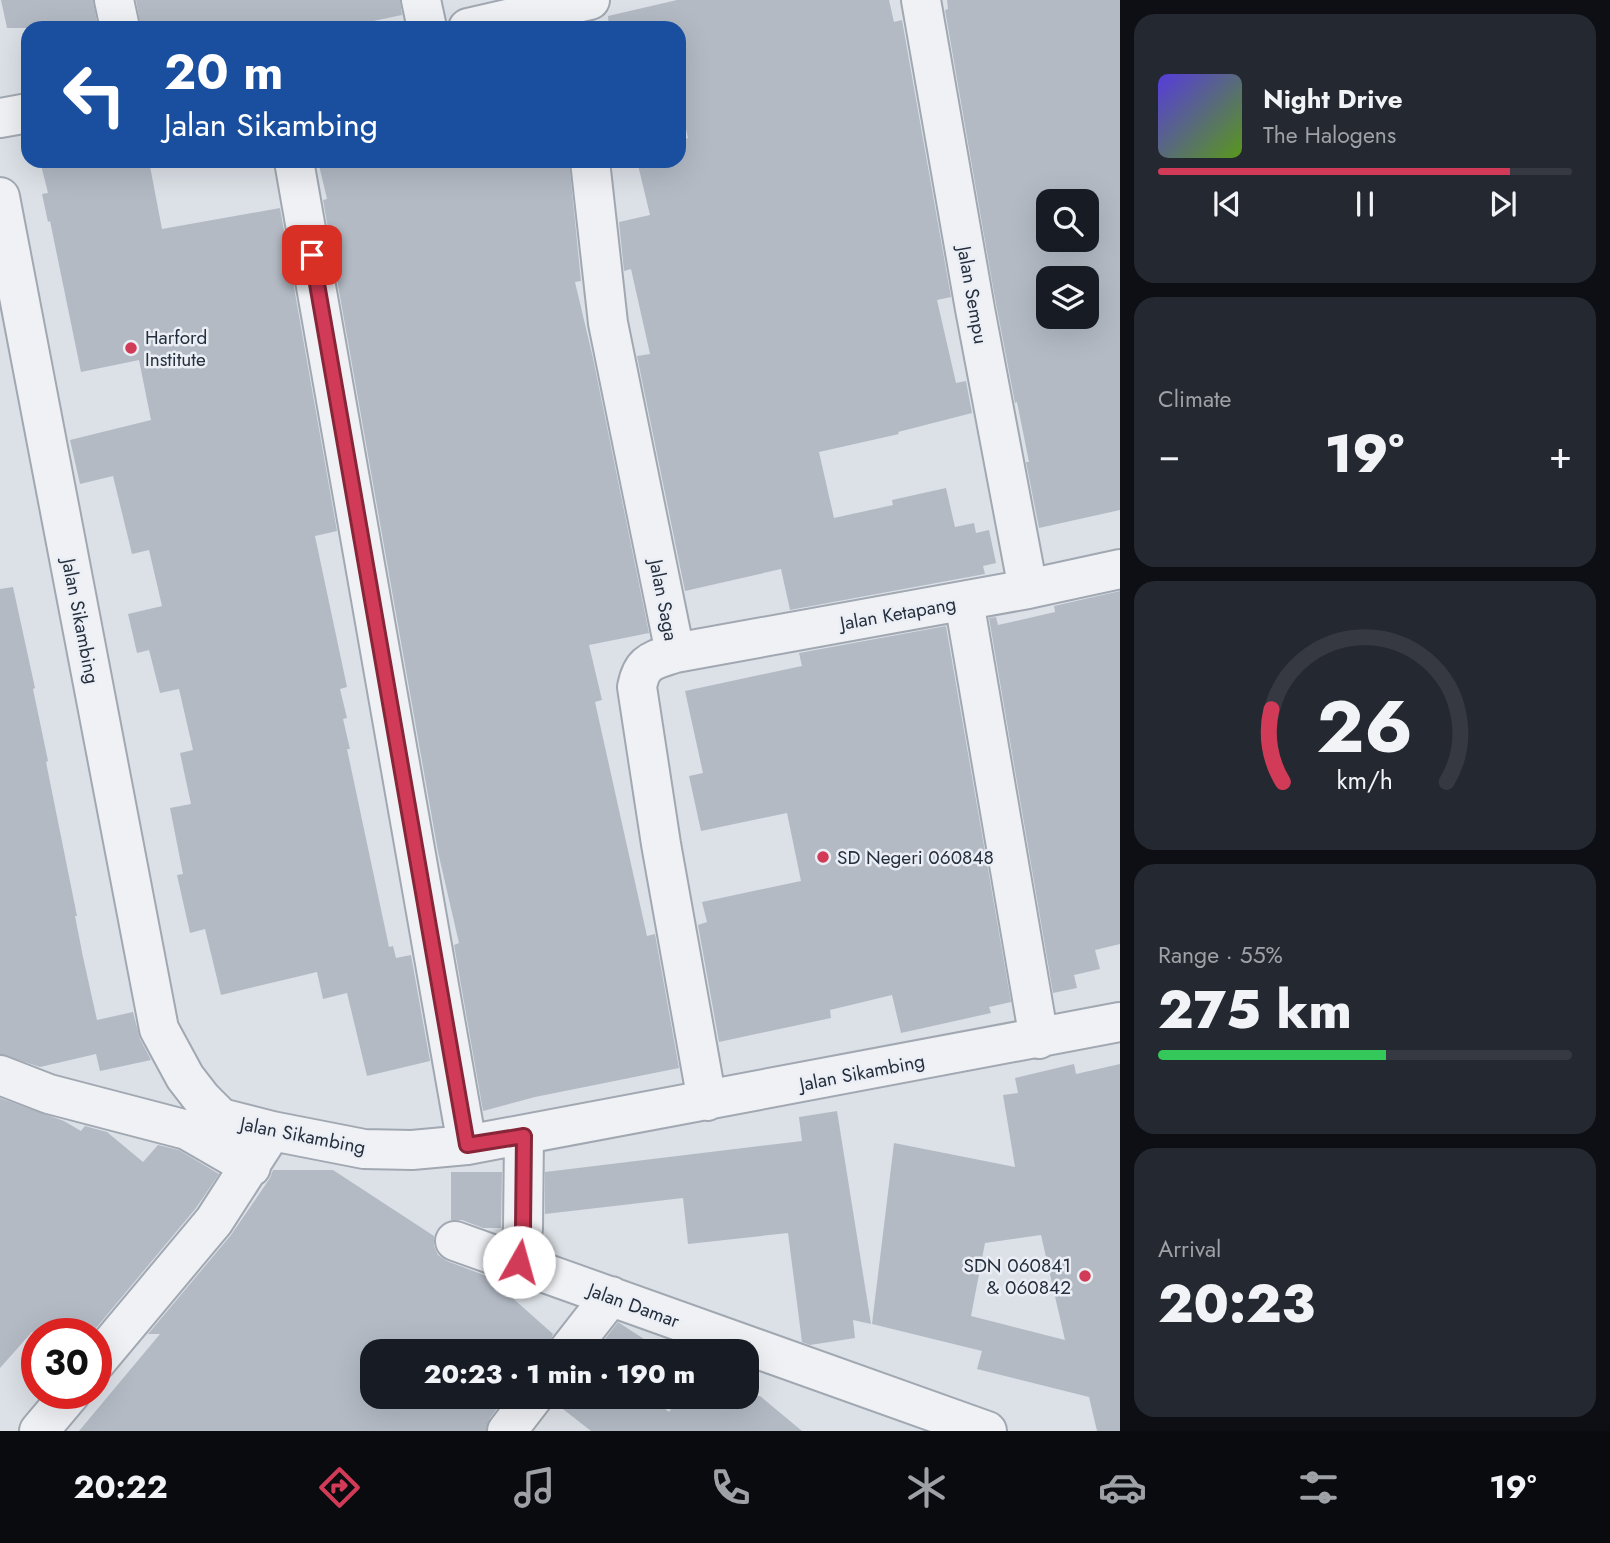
<!DOCTYPE html>
<meta charset="utf-8">
<style>
:root{--surface:#171b24;--page:#242831;--text:#f1f3f6;--muted:#9ea1a6;--line:#363941;--accent:#d23b57}
body{margin:0;font-family:Jost,sans-serif;background:var(--page);color:var(--text);height:100vh;display:flex;flex-direction:column;font-size:26px;white-space:nowrap}
*{box-sizing:border-box;margin:0}
p{font-size:23px;color:var(--muted)}
.icon{flex:none;width:38px;height:38px;fill:none;stroke:currentColor;stroke-width:2;stroke-linecap:round;stroke-linejoin:round}
.map{position:relative;flex:1;overflow:hidden}
.drawer{display:flex;flex-direction:column;gap:14px;padding:14px;background:#0d0f14;width:490px}
.drawer>*{flex:none}
.top-card{position:absolute;left:21px;top:21px;width:665px;height:147px;border-radius:21px;box-shadow:0 7px 28px #0002;background:#1a4fa0;color:#fff;overflow:hidden}
.tools{position:absolute;left:1036px;top:189px;display:grid;gap:14px}
.tools a{display:grid;place-items:center;width:63px;height:63px;border-radius:14px;background:var(--surface);box-shadow:0 7px 28px #0002;font-size:35px}
.speed{position:absolute;left:21px;top:1318px;display:flex;gap:14px;font-size:35px;font-weight:700;text-align:center}
.speed>*{display:grid;place-content:center;width:91px;height:91px;border-radius:50%;background:var(--surface);box-shadow:0 7px 28px #0002;line-height:1}
.speed .limit{border:10px solid #d22;background:#fff;color:#111}
.pin{position:absolute;display:grid;place-items:center;width:60px;height:60px;color:#fff;margin:-30px;border-radius:14px;box-shadow:0 4px 10px #0006}
.me{position:absolute;width:77px;margin:-38px;rotate:7deg;stroke-linejoin:round;filter:drop-shadow(0 0 5px #0008)}
.turn{display:flex;align-items:center;gap:24px;height:147px;padding:0 28px;font-size:32px}
.turn .icon{width:91px;height:91px;stroke-width:2.5}
.turn b{display:block;font-size:49px;line-height:60px}
.big{font-size:52px;font-weight:800;line-height:1.1}
.drawer .tile{flex:1;display:flex;flex-direction:column;justify-content:center;gap:10px;min-width:0;padding:0 24px;border-radius:21px;background:var(--page)}
.drawer .dial{align-items:center;gap:0}
.dial svg{height:182px;overflow:visible;fill:none;stroke:var(--line);stroke-width:7;stroke-linecap:round;text-anchor:middle}
.dial text{fill:var(--text);stroke:none}
.song{display:flex;align-items:center;gap:21px}
.cover{width:84px;height:84px;border-radius:10px;background:linear-gradient(135deg,hsl(250 70% 55%),hsl(90 70% 35%))}
.played{height:7px;border-radius:4px;background:linear-gradient(90deg,var(--accent) 85%,var(--line) 85%)}
.keys{display:flex;justify-content:space-around;direction:ltr}
.heat{display:flex;justify-content:space-between;align-items:center;font-size:38px;direction:ltr}
.charge{height:10px;border-radius:5px;background:linear-gradient(90deg,#34c759 55%,var(--line) 0)}
.trip{position:absolute;left:360px;top:1339px;width:399px;height:70px;border-radius:21px;background:var(--surface);box-shadow:0 7px 28px #0002;font-weight:800;line-height:70px;text-align:center}
.tabs{display:flex;height:112px;justify-content:space-around;align-items:center;background:#090b0e;color:var(--muted)}
.tabs .icon{width:49px;height:49px}
.tabs .active{color:var(--accent)}
.tabs b{font-size:32px;color:var(--text)}
main{display:flex;flex:1;min-height:0}
.map>svg:first-child{display:block}
.building{fill:#b3bac4;fill-rule:evenodd}
.lines{fill:none;stroke-linecap:round;stroke-linejoin:round}
.minor-casing{stroke:#a1a8b1;stroke-width:42}
.minor{stroke:#eff1f5;stroke-width:38}
.route-casing{stroke:#882639;stroke-width:18}
.route{stroke:#d23b57;stroke-width:12}
.poi-dot{fill:#d23b57;stroke:#ebeff5;stroke-width:2.5}
.labels{text-anchor:middle;stroke-width:5;stroke-linejoin:round;paint-order:stroke}
.street-label{font-size:19px;fill:#252f3d;stroke:#ebeff5}
.poi-label{font-size:19px;fill:#252f3d;stroke:#ebeff5;text-anchor:start}
</style>
<main>
<div class="map">
<svg width="1120" height="1431" viewBox="0 0 1120 1431">
<rect width="100%" height="100%" fill="#dce1e7"/>
<path class="building" d="M1 0H93L98 28H7Z
M136 0H400L402 15 340 28H141Z
M677 0H889L894 22 902 20 951 297 937 300 956 383 966 381 972 413 898 432 899 434 819 452 834 518 893 505 892 500 946 488 955 527 974 523 976 533 989 530 996 563 983 566 985 574 790 610 781 569 685 591 637 356 650 354 631 269 624 271 619 222 650 215 637 161H679V140L688 138 679 99V28H609L608 16Z
M947 0H1120V510L1039 528 1026 462H1029L1017 402 1015 403 994 293 945 10 948 9ZM1048 201H1087V240H1048ZM1048 278H1087V317H1048Z
M40 161H149L162 229 280 208 337 531 315 536 347 687 340 689 347 718 343 719 350 749H347L389 947 393 946 396 958 411 955 430 1061 367 1076 347 993 323 999 317 972 221 995 205 929 190 933 177 875 183 874 170 808 191 804 180 753 193 750 179 689 160 693 149 650 137 653 128 614 162 606 149 550 132 554 113 476 80 484 70 440 151 420 139 360 81 372 50 221 48 222 42 194 48 193Z
M318 161H569L581 281 575 282 593 358 649 633 589 645 602 700 595 702 647 936 655 934 679 1068 535 1097 483 1111 454 945 459 943 438 852 323 200 327 199Z
M13 587 35 688 33 689 48 761 46 762 77 916H75L83 957 97 1020 133 1012 140 1039 151 1060 100 1071 96 1054 40 1067 0 1054V589Z
M1120 591V944L1095 950 1100 969 1074 975 1077 988 1053 993 989 618 996 617 998 625 1055 612 1054 606Z
M946 626 1011 1002 989 1007 991 1013 901 1033 892 995 830 1010 831 1018 719 1042 698 925 707 922 702 902 801 881 787 813 701 831 689 776 703 773 685 691 802 666 799 653Z
M1074 1064 1076 1074 1120 1064V1431H1097L1089 1397 977 1369 982 1351 872 1324 894 1143 1015 1167 1003 1095 1018 1093 1015 1078ZM1041 1235 1065 1340 971 1316 985 1243Z
M0 1098 64 1121 81 1131 85 1126 107 1132 143 1162 158 1145 179 1150 219 1174 196 1208 91 1334H35L32 1332 0 1368Z
M837 1111 871 1324 853 1320 855 1338 810 1345 802 1342 788 1233 688 1244 683 1198 545 1214V1172L802 1141 799 1117Z
M273 1170H333L434 1236V1246L438 1255 447 1261 489 1277 553 1334 547 1351H373V1396H506L490 1418 486 1431H79L160 1334H148L231 1235 270 1178Z
M451 1172H502L501 1228H483L462 1220H451Z
M618 1322 650 1343 644 1351H596Z
M555 1396H648L669 1412 681 1396H760L802 1431H591L554 1402Z"/>
<g class="lines">
<g class="minor-casing">
<path id="minor" d="M114 0 120 28
M421 0 427 28
M921 0 975 309 1028 589
M468 28 590 0
M0 118 28 113
M294 161 467 1145
M590 161 608 323 675 653C652 661 642 661 637 687L661 844 707 1101
M0 197 159 1029 185 1077 202 1099 221 1118 272 1131 364 1149 412 1150 467 1145 1120 1022
M964 601 1039 1039
M675 653 1028 589 1120 569
M0 1075 49 1094 187 1130 251 1167
M455 1241 987 1431
M519 1262 523 1228 524 1136
M568 1351 611 1296
M96 1362 214 1221 272 1131
M39 1431 71 1393
M507 1431 534 1396"/>
</g>
<use href="#minor" class="minor"/>
</g>
<g class="lines">
<g class="route-casing">
<path id="route" d="M312 255 467 1145 524 1136 523 1227 519 1262"/>
</g>
<use href="#route" class="route"/>
</g>
<g class="poi-dot">
<circle cx="131" cy="348" r="7"/>
<circle cx="823" cy="857" r="7"/>
<circle cx="1085" cy="1276" r="7"/>
</g>
<g class="labels">
<g class="street-label">
<text transform="translate(973 295) rotate(80)" y="7">Jalan Sempu</text>
<text transform="translate(664 600) rotate(79)" y="7">Jalan Saga</text>
<text transform="translate(898 613) rotate(-10)" y="7">Jalan Ketapang</text>
<text transform="translate(81 621) rotate(79)" y="7">Jalan Sikambing</text>
<text transform="translate(862 1072) rotate(-11)" y="7">Jalan Sikambing</text>
<text transform="translate(303 1135) rotate(11)" y="7">Jalan Sikambing</text>
<text transform="translate(634 1305) rotate(20)" y="7">Jalan Damar</text>
</g>
<g class="poi-label">
<text x="145" y="344">Harford<tspan x="145" dy="22">Institute</tspan></text>
<text x="837" y="864">SD Negeri 060848</text>
<text x="1071" y="1272" text-anchor="end">SDN 060841<tspan x="1071" dy="22">&amp; 060842</tspan></text>
</g>
</g>
</svg>
<div class="tools">
<a><svg class="icon" aria-label="search" viewBox="0 0 24 24"><circle cx="10" cy="10" r="6"/><path d="M15 15l6 6"/></svg></a>
<a><svg class="icon" aria-label="layers" viewBox="0 0 24 24"><path d="M12 4l9 5-9 5-9-5zM3 14l9 5 9-5"/></svg></a>
</div>
<div class="speed"><div class="limit">30</div></div>
<div class="pin" style="left:312px;top:255px;background:#d93025"><svg class="icon" aria-label="arrive" viewBox="0 0 24 24"><path d="M6 21V4h12l-3 4 3 4H6"/></svg></div>
<svg class="me" style="left:519px;top:1262px" viewBox="-20 -20 40 40"><circle r="19" fill="#fff"/><path d="M0-13L10 11 0 6-10 11z" fill="#d23b57"/></svg>
<div class="trip">20:23 · 1 min · 190 m</div>
<div class="top-card">
<div class="turn"><svg class="icon" aria-label="left" viewBox="0 0 24 24"><path d="M17 20v-9H6M10 6l-5 5 5 5"/></svg><div><b>20 m</b>Jalan Sikambing</div></div>
</div>
</div>
<section class="drawer">
<div class="tile">
<div class="song"><i class="cover"></i><div><b>Night Drive</b><p>The Halogens</p></div></div>
<div class="played"></div>
<div class="keys"><svg class="icon" aria-label="previous" viewBox="0 0 24 24"><path d="M18 5L8 12l10 7zM5 5v14"/></svg><svg class="icon" aria-label="pause" viewBox="0 0 24 24"><path d="M8 5v14M16 5v14"/></svg><svg class="icon" aria-label="next" viewBox="0 0 24 24"><path d="M6 5l10 7-10 7zM19 5v14"/></svg></div>
</div>
<div class="tile"><p>Climate</p>
<div class="heat"><a>−</a><b class="big">19°</b><a>+</a></div>
</div>
<div class="tile dial"><svg viewBox="0 0 100 80">
<path d="M14 69A42 42 0 1 1 86 69"/>
<path d="M14 69A42 42 0 0 1 9 37" stroke="#d23b57"/>
<text x="50" y="56" font-size="32" font-weight="700">26</text>
<text x="50" y="72" font-size="11">km/h</text>
</svg></div>
<div class="tile"><p>Range · 55%</p><b class="big">275 km</b><div class="charge"></div></div>
<div class="tile"><p>Arrival</p><b class="big">20:23</b></div>
</section>
</main>
<nav class="tabs">
<b>20:22</b>
<svg class="icon active" aria-label="directions" viewBox="0 0 24 24"><path d="M12 3l9 9-9 9-9-9zM9 14v-3h6M13 9l2 2-2 2"/></svg>
<svg class="icon" aria-label="music" viewBox="0 0 24 24"><path d="M9 18V5l10-2v13"/><circle cx="6" cy="18" r="3"/><circle cx="16" cy="16" r="3"/></svg>
<svg class="icon" aria-label="phone" viewBox="0 0 24 24"><path d="M5 4h4l2 5-3 2q2 4 5 5l2-3 5 2v4C11 20 4 13 5 4z"/></svg>
<svg class="icon" aria-label="climate" viewBox="0 0 24 24"><path d="M12 3v18M4 7l16 10M4 17L20 7"/></svg>
<svg class="icon" aria-label="car" viewBox="0 0 24 24"><path d="M5 17H2v-5l4-1 3-4h7l3 4 3 1v5h-3M9 17h6M6 11h13"/><circle cx="7" cy="17" r="2"/><circle cx="17" cy="17" r="2"/></svg>
<svg class="icon" aria-label="filters" viewBox="0 0 24 24"><path d="M4 7h16M4 17h16"/><circle cx="9" cy="7" r="2"/><circle cx="15" cy="17" r="2"/></svg>
<b>19°</b>
</nav>
